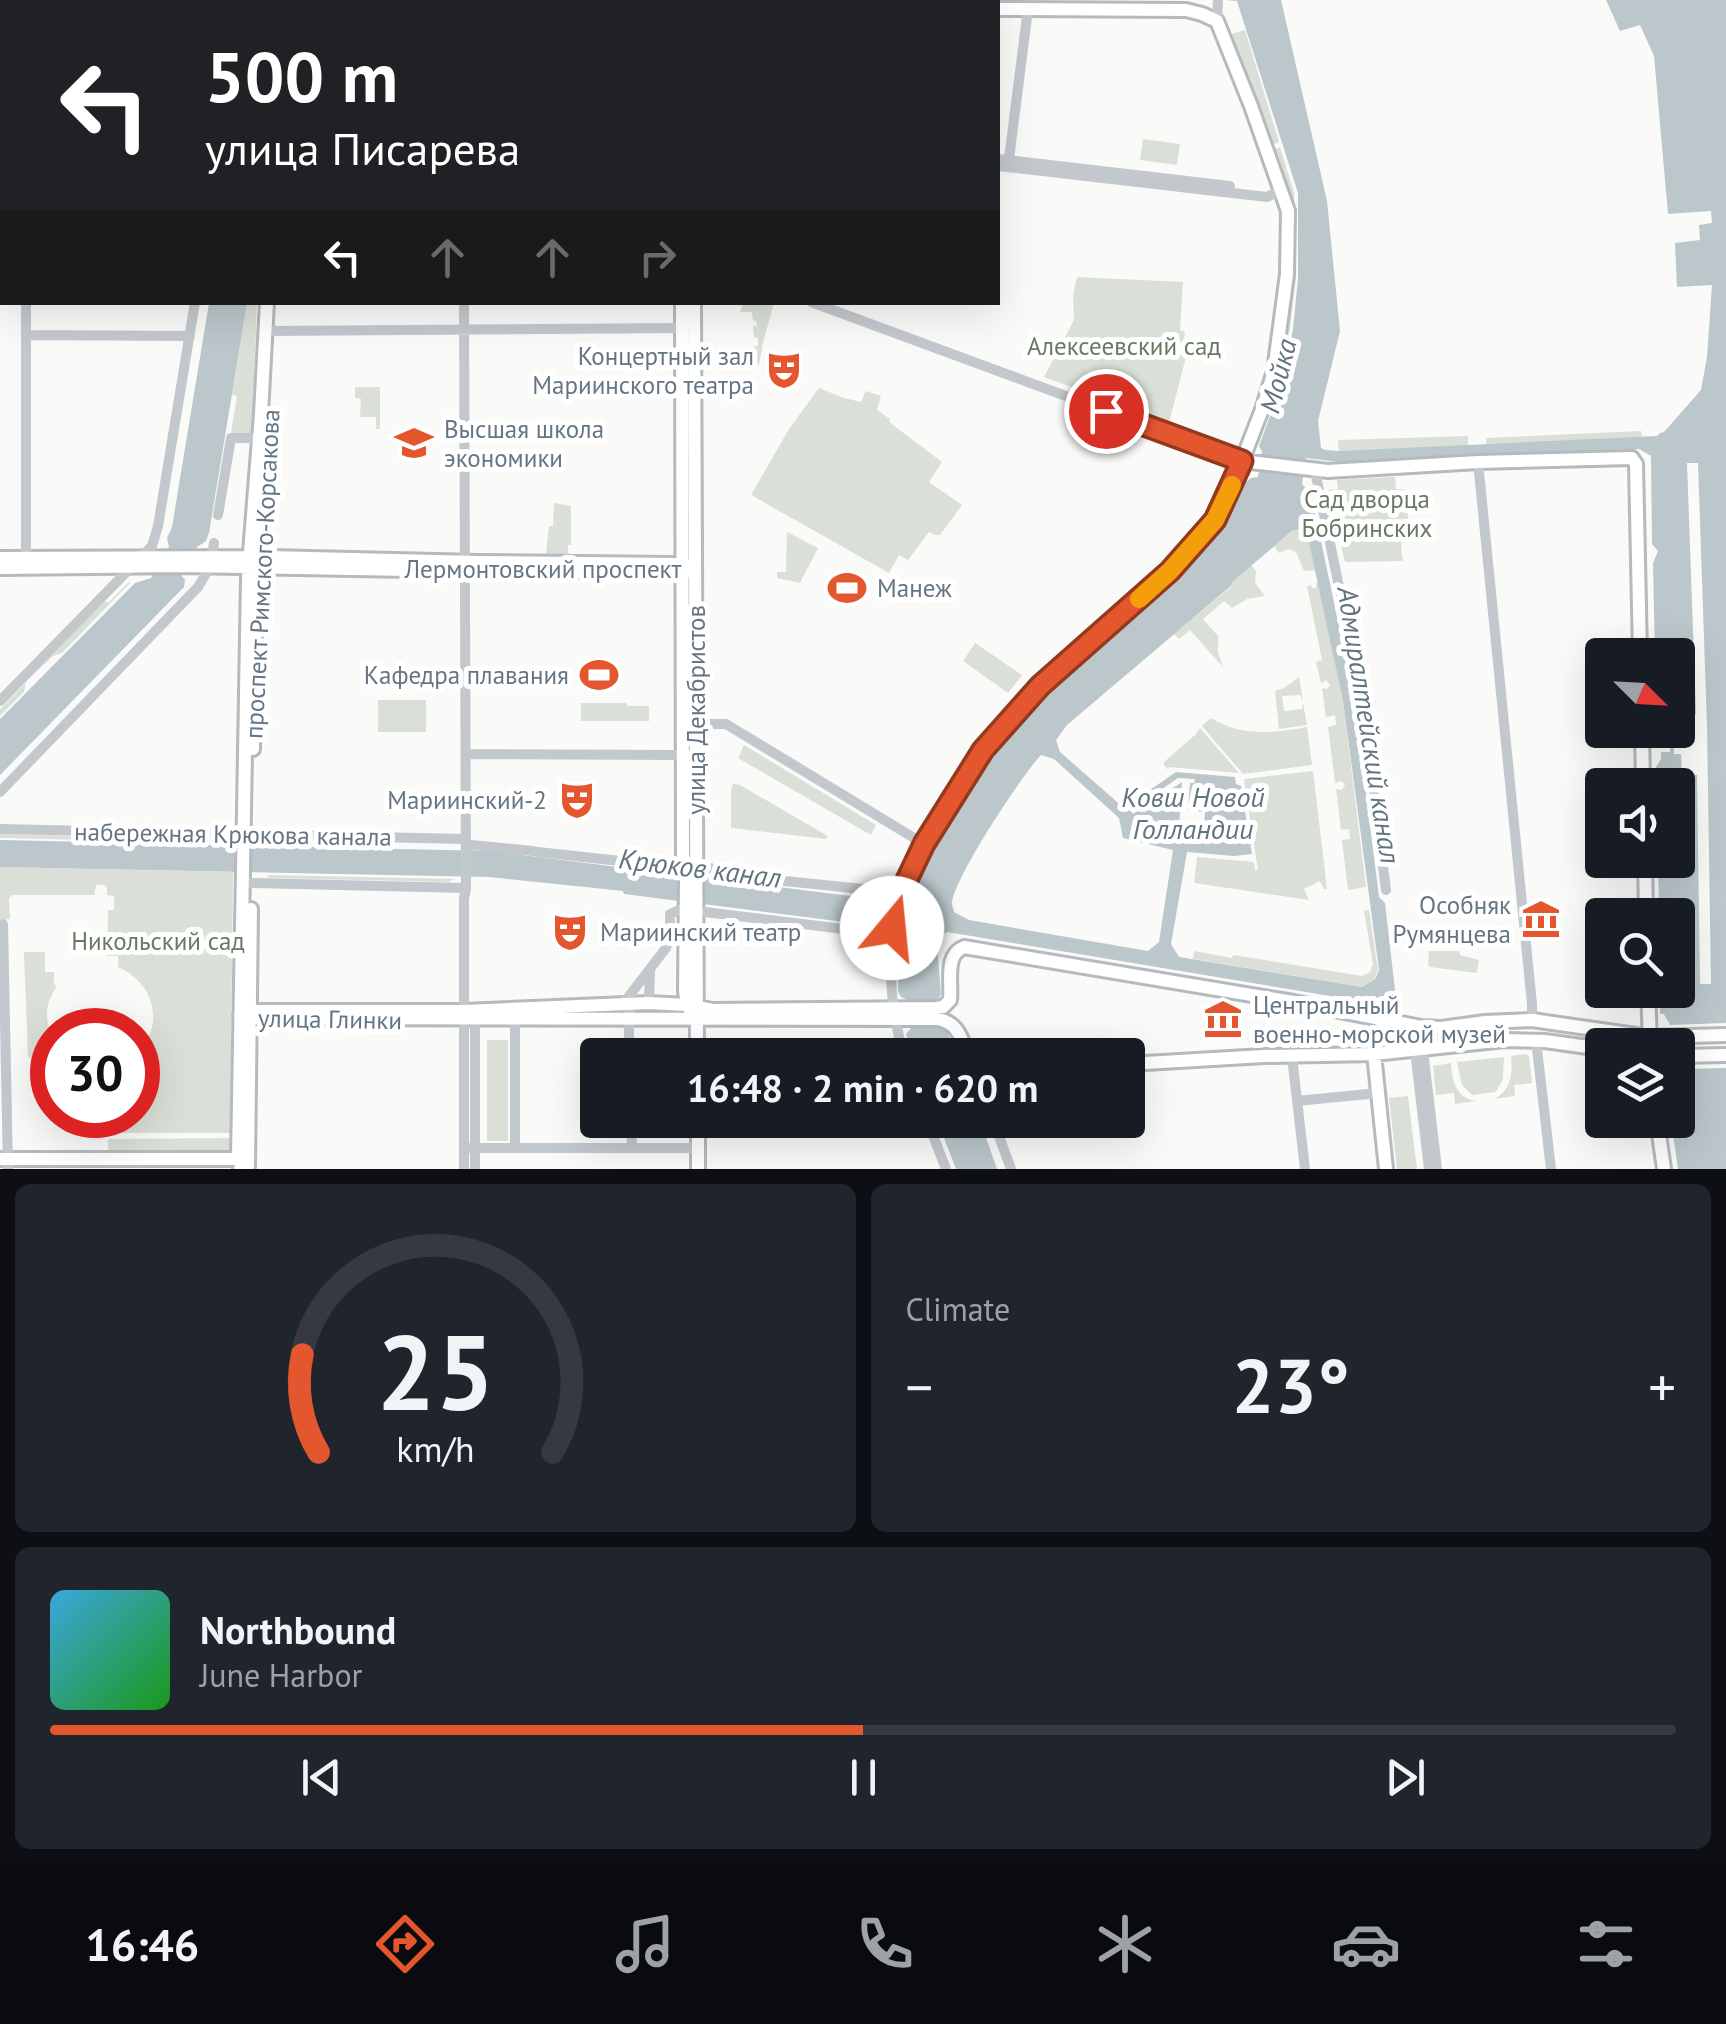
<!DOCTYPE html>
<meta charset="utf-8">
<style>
:root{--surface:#171b24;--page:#20242c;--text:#f1f3f6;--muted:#9ea1a6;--line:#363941;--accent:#e4572e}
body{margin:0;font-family:"PT Sans",sans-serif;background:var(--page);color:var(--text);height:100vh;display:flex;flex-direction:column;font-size:38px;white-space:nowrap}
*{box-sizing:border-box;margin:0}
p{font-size:32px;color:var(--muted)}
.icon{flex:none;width:55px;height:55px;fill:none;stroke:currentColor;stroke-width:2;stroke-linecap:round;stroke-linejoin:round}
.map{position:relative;height:1169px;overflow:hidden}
.side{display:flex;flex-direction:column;gap:15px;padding:15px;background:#0d0f14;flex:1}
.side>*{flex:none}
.top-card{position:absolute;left:0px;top:0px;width:1000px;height:305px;box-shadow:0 10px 40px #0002;background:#202124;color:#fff;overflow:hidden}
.needle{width:65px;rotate:114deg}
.fabs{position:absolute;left:1585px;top:638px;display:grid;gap:20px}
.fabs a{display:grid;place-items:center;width:110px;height:110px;border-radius:10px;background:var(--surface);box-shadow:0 10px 40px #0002;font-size:50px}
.speed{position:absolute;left:30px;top:1008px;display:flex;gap:20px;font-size:50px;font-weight:700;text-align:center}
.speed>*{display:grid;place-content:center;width:130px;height:130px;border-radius:50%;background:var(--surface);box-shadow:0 10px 40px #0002;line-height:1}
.speed .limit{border:15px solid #d22;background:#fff;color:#111}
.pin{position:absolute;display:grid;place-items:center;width:85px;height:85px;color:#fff;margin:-42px;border:5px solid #fff;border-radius:50%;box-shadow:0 2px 10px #0007}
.me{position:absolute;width:110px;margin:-55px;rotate:17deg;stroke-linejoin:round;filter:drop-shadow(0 0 8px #0008)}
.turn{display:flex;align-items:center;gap:35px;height:210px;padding:0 40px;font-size:45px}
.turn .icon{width:130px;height:130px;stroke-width:2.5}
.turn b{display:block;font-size:70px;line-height:85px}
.lanes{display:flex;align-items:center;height:95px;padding:0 40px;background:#0003;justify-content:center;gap:50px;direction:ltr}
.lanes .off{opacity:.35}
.big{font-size:75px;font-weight:700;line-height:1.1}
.side .tile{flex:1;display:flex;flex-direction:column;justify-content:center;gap:15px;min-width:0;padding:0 35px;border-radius:15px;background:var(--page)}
.side .dial{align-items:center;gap:0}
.dial svg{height:260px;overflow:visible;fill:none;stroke:var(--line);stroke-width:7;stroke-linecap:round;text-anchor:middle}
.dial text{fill:var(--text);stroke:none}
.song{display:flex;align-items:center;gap:30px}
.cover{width:120px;height:120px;border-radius:15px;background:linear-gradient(135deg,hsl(200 70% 55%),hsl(120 70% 35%))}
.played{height:10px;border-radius:5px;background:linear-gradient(90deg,var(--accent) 50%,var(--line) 50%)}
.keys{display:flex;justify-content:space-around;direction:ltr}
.heat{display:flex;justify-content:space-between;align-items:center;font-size:55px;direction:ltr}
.side .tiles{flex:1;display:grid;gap:15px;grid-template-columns:1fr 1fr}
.tile:last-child{grid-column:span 2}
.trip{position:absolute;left:580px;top:1038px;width:565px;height:100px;border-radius:10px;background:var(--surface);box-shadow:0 10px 40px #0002;font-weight:700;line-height:100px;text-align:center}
.tabs{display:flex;height:160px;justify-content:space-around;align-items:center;background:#090b0e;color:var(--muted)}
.tabs .icon{width:70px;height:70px}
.tabs .active{color:var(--accent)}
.tabs b{font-size:45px;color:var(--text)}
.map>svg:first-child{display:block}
.green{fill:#dadfd7}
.water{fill:#bbc7cb;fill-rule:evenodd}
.pier{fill:#fafaf8}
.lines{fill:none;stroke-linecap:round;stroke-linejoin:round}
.major-casing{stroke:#b5babe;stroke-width:18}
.minor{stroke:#c3c8cc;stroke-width:10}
.major{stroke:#fff;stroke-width:12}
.route-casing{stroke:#94391e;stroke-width:25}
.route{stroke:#e4572e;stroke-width:18}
.slow{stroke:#f59e0b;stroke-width:18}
.labels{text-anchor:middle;stroke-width:10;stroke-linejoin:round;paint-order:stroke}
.park-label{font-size:25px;fill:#687a64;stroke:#fff}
.poi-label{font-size:25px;fill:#657683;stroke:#fff;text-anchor:end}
.street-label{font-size:25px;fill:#657683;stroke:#fff}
.water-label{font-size:28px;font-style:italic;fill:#60757c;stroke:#fff}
</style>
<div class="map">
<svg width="1726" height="1169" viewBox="0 0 1726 1169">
<rect width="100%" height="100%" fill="#fafaf8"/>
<path class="green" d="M1245 30 1279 142 1271 145 1231 34Z
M1143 139 1180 144 1177 165 1140 160Z
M1280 147 1294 193 1296 277 1290 328 1279 385 1257 444 1276 384 1285 344 1292 277V205L1273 150Z
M1077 277 1183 282 1180 330 1185 332 1183 347 1188 349 1169 423 1044 377 1074 320 1073 295Z
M247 303H257L252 433H231L237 396 232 395Z
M743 303 753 305 755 303H774L763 342 759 365 750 363 751 347 758 346V338L754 337 753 326H757L756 321 753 320 752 312H740Z
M355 387H380V429H376V417H360L361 399 355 398Z
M819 388 844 398 861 402 866 391 881 396 877 410 890 419 889 422 942 462 929 482 962 505 940 535H935L929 532 908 560 899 555 889 573 751 495 789 429Z
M1641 431 1642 437 1486 445V438Z
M1468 436V446L1339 451 1338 440Z
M1395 477 1396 489 1407 490 1408 523 1399 524 1396 529 1397 534 1403 537 1401 546 1403 561 1345 562 1328 490 1338 489 1337 480Z
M1243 481 1221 525 1184 568 1048 690 992 749H989L1046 688 1183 567 1220 524Z
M554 503 571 506V545H568V554H546L549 526H553Z
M1301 529 1308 538 1315 570 1304 571 1296 552 1288 549 1279 553 1274 546 1293 531Z
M787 532 818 548 800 583 777 578V572H786Z
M1251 565 1256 571 1255 583 1265 596 1247 599 1232 608 1224 601 1203 619 1218 636V652L1223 667 1190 630 1179 639 1174 634 1232 586 1230 583Z
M129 582 130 583 62 653 53 656 26 682 24 692 0 716V709L104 602H109Z
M1316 583H1318L1343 701 1366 887 1348 890 1342 840 1350 839 1349 829 1341 830 1336 789 1342 790 1345 785 1341 781 1335 783 1328 727 1336 725 1335 715 1326 717 1322 688 1327 689 1330 685 1326 680 1321 683 1316 662 1322 660 1307 586 1311 585 1312 588H1316Z
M975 643 1022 675 1008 693 963 661Z
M1299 677 1303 701 1300 695 1282 696 1284 711 1302 709 1303 703 1307 725 1279 729 1275 691 1284 688Z
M378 700H426V732H378Z
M581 703H626L628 706H649V721H581Z
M1211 718C1240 737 1275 733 1307 727L1312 765 1243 774 1202 726Z
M1200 728 1239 773 1170 767 1167 769 1163 763 1196 734Z
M744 745 876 825 871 835 738 758Z
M1313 771 1327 889H1324L1320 881 1304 889 1309 900 1194 883 1197 857 1254 862 1255 870H1258L1244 779Z
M733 784 740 785 828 836 826 839 731 828V791Z
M0 834 231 840V843L0 838Z
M0 867 233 872 230 1133H108V1115H138C138 1097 136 1077 138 1059 138 1051 144 1047 148 1039 162 1009 146 979 118 967V956H107L108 910H114V896L107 895V888L104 885H96L94 895H12L9 898 10 919 0 920Z
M267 875 455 879 448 882 270 878Z
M1369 910 1378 970 1374 979 1362 987 1193 959 1194 951 1232 958 1233 955 1362 976 1370 972 1373 964 1364 911Z
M1429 951H1459L1460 955 1479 960 1477 973 1430 967 1428 965Z
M24 952H45V972H54V984L57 986C42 1010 47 1017 52 1042 54 1050 52 1060 52 1068L40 1067 28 1056Z
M487 1040H508V1141H487Z
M1526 1054 1529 1056 1532 1083 1514 1085 1515 1096 1494 1099C1511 1091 1513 1073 1511 1056Z
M1504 1057 1503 1079 1496 1092 1472 1095 1462 1085 1457 1062Z
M1451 1063C1452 1081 1456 1098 1476 1101L1455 1104 1454 1093 1436 1095 1433 1066Z
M1408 1096 1417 1169H1397L1389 1098Z
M230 1138V1150L108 1151V1139Z"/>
<path class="water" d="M1226 0H1281L1327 201 1340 331 1318 421 1321 448 1325 450 1339 451 1657 436 1660 433 1664 432 1701 390 1707 357 1712 285 1677 287 1675 243 1700 240 1699 225 1712 223 1711 211 1668 214 1654 56 1640 25 1620 31 1606 0H1726V1169H1678L1671 1120H1678V1045H1671L1670 1024 1663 1014H1660V990H1678V915H1659L1658 860H1678V785H1657L1656 767 1661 759V730H1678V655H1655L1653 563 1658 551 1652 544 1651 456 1639 449 1339 462 1306 458 1302 484 1311 494 1354 697 1379 897 1385 903 1395 990 1390 1001 1384 1005 947 932 941 935 937 944 941 994 939 998 934 1000 938 1027 947 1030 956 1055H914L906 1034 912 1027 908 1000 901 997 898 992 899 951 901 950 899 929 624 894 623 891 489 877 0 867V840L491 851 907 903 937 840 997 746 1050 692 1185 569 1222 526 1245 483 1251 478 1258 477 1262 452 1259 446 1281 386 1293 329 1298 278V193L1237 1ZM1300 529 1308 538 1343 701 1379 970 1375 979 1362 987 1179 957 1171 944 1187 852 1234 856 1252 854 1241 786 1236 784 1235 777 1176 772 1124 808 1060 752 1056 740 1067 725 1232 585 1231 583 1292 531ZM1041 755 1054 759 1119 818 1123 838 1173 850 1159 942 1148 951 969 920 954 912C954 909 952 907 952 904 953 879 1022 775 1041 755Z
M209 303H247L209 533 206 541 197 547 181 575 185 580 184 587 0 775V719L135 583 151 578 169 547 167 538 172 527Z
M937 1120H980L997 1169H956Z"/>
<path class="pier" d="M1687 463H1698L1707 725 1711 984H1700L1697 775 1682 774 1681 754H1674V744H1670V752H1658L1657 734 1669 733 1670 741 1674 742V733H1681V715L1696 714Z
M1178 778 1195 779 1194 783H1190L1188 810 1205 812 1204 830 1179 828 1182 782 1133 814 1131 810Z
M1660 1014H1664L1669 1025 1726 1023V1068L1678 1069V1045H1668V1024L1662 1021Z"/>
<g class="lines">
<g class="major-casing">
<path id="major" d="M214 0 215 2
M226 0 227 2
M675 0 676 2
M696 0V2
M820 0 829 2
M998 9 1186 10 1202 14 1217 21 1251 106 1288 211 1287 274 1274 371 1263 407 1242 461 1328 471 1478 462 1632 458 1636 464 1640 655
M682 302 683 854 686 875 685 991 687 1005 690 1010
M694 302 697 1055
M0 558 269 557 478 562 674 564 687 566
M0 568 186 566 467 571
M527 571H687
M1642 730 1643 785
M253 749 256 582 266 460
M1645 860 1646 915
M1648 990 1650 1042
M240 1016 250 1011H464L649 1003 687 1005 713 1010 936 1008 943 1007 950 1000C952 982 944 955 964 947L1294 1002 1421 1027 1441 1028 1485 1022 1532 1020 1650 1037 1726 1035
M246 1018 937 1019C958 1022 961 1038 968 1055
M1678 1056 1726 1055
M1128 1064 1264 1056 1374 1054 1505 1040 1545 1041 1602 1049
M698 1120V1169
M1657 1120 1664 1169
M0 1159H238L248 578 261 414 267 302
M240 1169 248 1166 251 909
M1386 1169 1374 1054 1377 1032 1391 1020"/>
</g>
<path class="minor" d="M25 0V2
M149 0 150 2
M434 0V2
M323 2 332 0
M1217 21 1218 0
M0 133H2
M998 159 1230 186
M998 166 1267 197 1281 190
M1008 167 1028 9
M26 302V561
M464 302 466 888 464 899V1169
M811 302 1242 461C1234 481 1226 505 1212 522 1165 585 1099 631 1042 685 988 736 902 853 892 927 890 937 892 948 891 958 891 998 893 1017 904 1055
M266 331 682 328
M26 335 190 336
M1478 462 1532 1004V1020
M1315 471 1362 697 1386 890
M218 515 231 438H259
M0 701 152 546 158 526 195 302
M696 724H726L924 844
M466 754 683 755
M0 792 198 587 210 567 214 543
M0 829 466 839
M471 845 533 851
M538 852 675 867
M696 867 766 874 785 881 901 893
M251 883 466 888
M697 911 892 935
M3 924 8 1169
M649 1003 650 972
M623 1004 666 948 670 938V914L686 907
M629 1011V1055
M471 1013 475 1020V1169
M1411 1025 1423 1050 1437 1169
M1536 1040 1551 1169
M1415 1051 1429 1169
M1292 1057 1305 1169
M1297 1101 1378 1093
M631 1120 632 1148
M927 1120 946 1169
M993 1120 1011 1169
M469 1148H698
M515 1148V1014"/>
<use href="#major" class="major"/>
</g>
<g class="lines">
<g class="route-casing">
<path id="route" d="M892 928 904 886 924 844 983 750 1040 686 1170 571 1215 520 1242 461 1106 411"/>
</g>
<use href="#route" class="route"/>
<path class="slow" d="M1139 599 1170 571 1215 520 1232 485"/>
</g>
<defs>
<g id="theatre-bare" transform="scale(3)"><path d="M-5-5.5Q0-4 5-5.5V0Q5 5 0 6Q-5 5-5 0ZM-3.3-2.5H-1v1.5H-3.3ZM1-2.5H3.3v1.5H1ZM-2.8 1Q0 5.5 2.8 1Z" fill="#e4572e" stroke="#fff" stroke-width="2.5" paint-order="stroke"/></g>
<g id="university-bare" transform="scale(3)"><path d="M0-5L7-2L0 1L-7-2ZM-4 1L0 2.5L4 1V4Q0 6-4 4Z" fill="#e4572e" stroke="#fff" stroke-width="2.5" paint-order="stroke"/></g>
<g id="stadium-bare" transform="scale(3)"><path d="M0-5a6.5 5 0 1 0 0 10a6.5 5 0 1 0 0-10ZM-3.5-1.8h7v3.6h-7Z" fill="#e4572e" stroke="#fff" stroke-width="2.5" paint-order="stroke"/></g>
<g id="museum-bare" transform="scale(3)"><path d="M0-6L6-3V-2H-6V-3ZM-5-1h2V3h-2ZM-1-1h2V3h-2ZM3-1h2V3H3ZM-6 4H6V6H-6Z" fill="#e4572e" stroke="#fff" stroke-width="2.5" paint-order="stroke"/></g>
</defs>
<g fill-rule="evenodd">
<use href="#theatre-bare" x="784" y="370"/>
<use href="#university-bare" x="414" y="443"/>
<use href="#stadium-bare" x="847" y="588"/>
<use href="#stadium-bare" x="599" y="675"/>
<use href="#theatre-bare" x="577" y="800"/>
<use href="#museum-bare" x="1541" y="919"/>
<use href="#theatre-bare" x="570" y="932"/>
<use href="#museum-bare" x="1223" y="1019"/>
</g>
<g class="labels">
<g class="park-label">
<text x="1124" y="355">Алексеевский сад</text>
<text x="1367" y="508">Сад дворца<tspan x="1367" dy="29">Бобринских</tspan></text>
<text x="158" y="950">Никольский сад</text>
</g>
<g class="poi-label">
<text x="754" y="365">Концертный зал<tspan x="754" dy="29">Мариинского театра</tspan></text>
<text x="444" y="438" text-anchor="start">Высшая школа<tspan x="444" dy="29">экономики</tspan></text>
<text x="877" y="597" text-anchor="start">Манеж</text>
<text x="569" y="684">Кафедра плавания</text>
<text x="547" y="809">Мариинский-2</text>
<text x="1511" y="914">Особняк<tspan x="1511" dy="29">Румянцева</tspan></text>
<text x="600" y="941" text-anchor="start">Мариинский театр</text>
<text x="1253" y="1014" text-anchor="start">Центральный<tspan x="1253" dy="29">военно-морской музей</tspan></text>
</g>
<g class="street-label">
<text x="543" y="578">Лермонтовский проспект</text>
<text transform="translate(262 574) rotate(-87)" y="9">проспект Римского-Корсакова</text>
<text transform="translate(696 710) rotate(-90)" y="9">улица Декабристов</text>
<text transform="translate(233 834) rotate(1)" y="9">набережная Крюкова канала</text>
<text transform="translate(330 1019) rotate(1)" y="9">улица Глинки</text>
</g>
<g class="water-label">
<text transform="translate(1278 376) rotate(-76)" y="10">Мойка</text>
<text transform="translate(1369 725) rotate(81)" y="10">Адмиралтейский канал</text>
<text x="1193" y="807">Ковш Новой<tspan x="1193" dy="32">Голландии</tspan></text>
<text transform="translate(700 868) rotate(7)" y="10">Крюков канал</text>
</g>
</g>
</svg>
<div class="fabs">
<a><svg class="needle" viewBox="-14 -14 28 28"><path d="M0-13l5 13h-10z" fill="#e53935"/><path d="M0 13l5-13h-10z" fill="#9ea1a6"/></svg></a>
<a><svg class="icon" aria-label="sound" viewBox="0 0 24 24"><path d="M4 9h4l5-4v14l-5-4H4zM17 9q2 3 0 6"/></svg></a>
<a><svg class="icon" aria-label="search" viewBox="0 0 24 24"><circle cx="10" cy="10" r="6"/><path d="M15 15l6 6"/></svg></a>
<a><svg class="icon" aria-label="layers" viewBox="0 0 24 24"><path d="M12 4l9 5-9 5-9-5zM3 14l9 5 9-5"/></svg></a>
</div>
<div class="speed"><div class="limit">30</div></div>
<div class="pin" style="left:1106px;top:411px;background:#d93025"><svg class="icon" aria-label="arrive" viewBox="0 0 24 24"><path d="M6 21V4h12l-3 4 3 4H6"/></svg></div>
<svg class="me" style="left:892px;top:928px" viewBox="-20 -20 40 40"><circle r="19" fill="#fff"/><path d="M0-13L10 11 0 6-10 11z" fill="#e4572e"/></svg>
<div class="trip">16:48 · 2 min · 620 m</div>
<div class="top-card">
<div class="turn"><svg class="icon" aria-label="left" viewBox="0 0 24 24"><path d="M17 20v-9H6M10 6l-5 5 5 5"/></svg><div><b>500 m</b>улица Писарева</div></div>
<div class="lanes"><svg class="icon" aria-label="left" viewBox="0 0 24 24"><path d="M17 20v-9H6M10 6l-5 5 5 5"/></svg><svg class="icon off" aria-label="ahead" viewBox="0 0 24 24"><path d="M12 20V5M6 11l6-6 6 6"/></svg><svg class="icon off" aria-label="ahead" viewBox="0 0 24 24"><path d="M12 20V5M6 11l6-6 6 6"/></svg><svg class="icon off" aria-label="right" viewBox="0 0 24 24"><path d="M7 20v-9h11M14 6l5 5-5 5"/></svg></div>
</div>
</div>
<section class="side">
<div class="tiles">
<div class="tile dial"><svg viewBox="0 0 100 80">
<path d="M14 69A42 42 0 1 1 86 69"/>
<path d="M14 69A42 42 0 0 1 9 39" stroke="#e4572e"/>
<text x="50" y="56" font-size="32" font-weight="700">25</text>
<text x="50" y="72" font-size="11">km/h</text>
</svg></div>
<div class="tile"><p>Climate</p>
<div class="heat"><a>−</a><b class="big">23°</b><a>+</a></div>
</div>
<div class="tile">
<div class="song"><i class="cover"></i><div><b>Northbound</b><p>June Harbor</p></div></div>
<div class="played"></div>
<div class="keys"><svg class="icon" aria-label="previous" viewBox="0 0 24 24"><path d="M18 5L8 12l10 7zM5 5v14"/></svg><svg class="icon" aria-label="pause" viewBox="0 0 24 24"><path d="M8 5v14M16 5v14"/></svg><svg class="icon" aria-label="next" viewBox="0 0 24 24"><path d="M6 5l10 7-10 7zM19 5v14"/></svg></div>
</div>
</div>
</section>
<nav class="tabs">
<b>16:46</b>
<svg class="icon active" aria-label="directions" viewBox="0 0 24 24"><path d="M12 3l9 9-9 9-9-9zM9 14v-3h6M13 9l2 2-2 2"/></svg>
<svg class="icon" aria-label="music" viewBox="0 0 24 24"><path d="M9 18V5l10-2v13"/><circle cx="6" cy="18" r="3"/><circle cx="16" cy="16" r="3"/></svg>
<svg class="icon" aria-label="phone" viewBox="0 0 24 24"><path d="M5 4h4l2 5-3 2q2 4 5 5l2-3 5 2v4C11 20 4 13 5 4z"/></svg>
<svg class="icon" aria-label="climate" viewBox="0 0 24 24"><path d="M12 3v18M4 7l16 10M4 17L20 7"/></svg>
<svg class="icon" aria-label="car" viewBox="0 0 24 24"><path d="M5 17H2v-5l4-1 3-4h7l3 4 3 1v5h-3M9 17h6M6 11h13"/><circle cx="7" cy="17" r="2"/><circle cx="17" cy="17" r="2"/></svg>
<svg class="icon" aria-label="filters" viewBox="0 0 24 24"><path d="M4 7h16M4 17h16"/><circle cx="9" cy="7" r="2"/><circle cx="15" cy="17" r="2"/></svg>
</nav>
